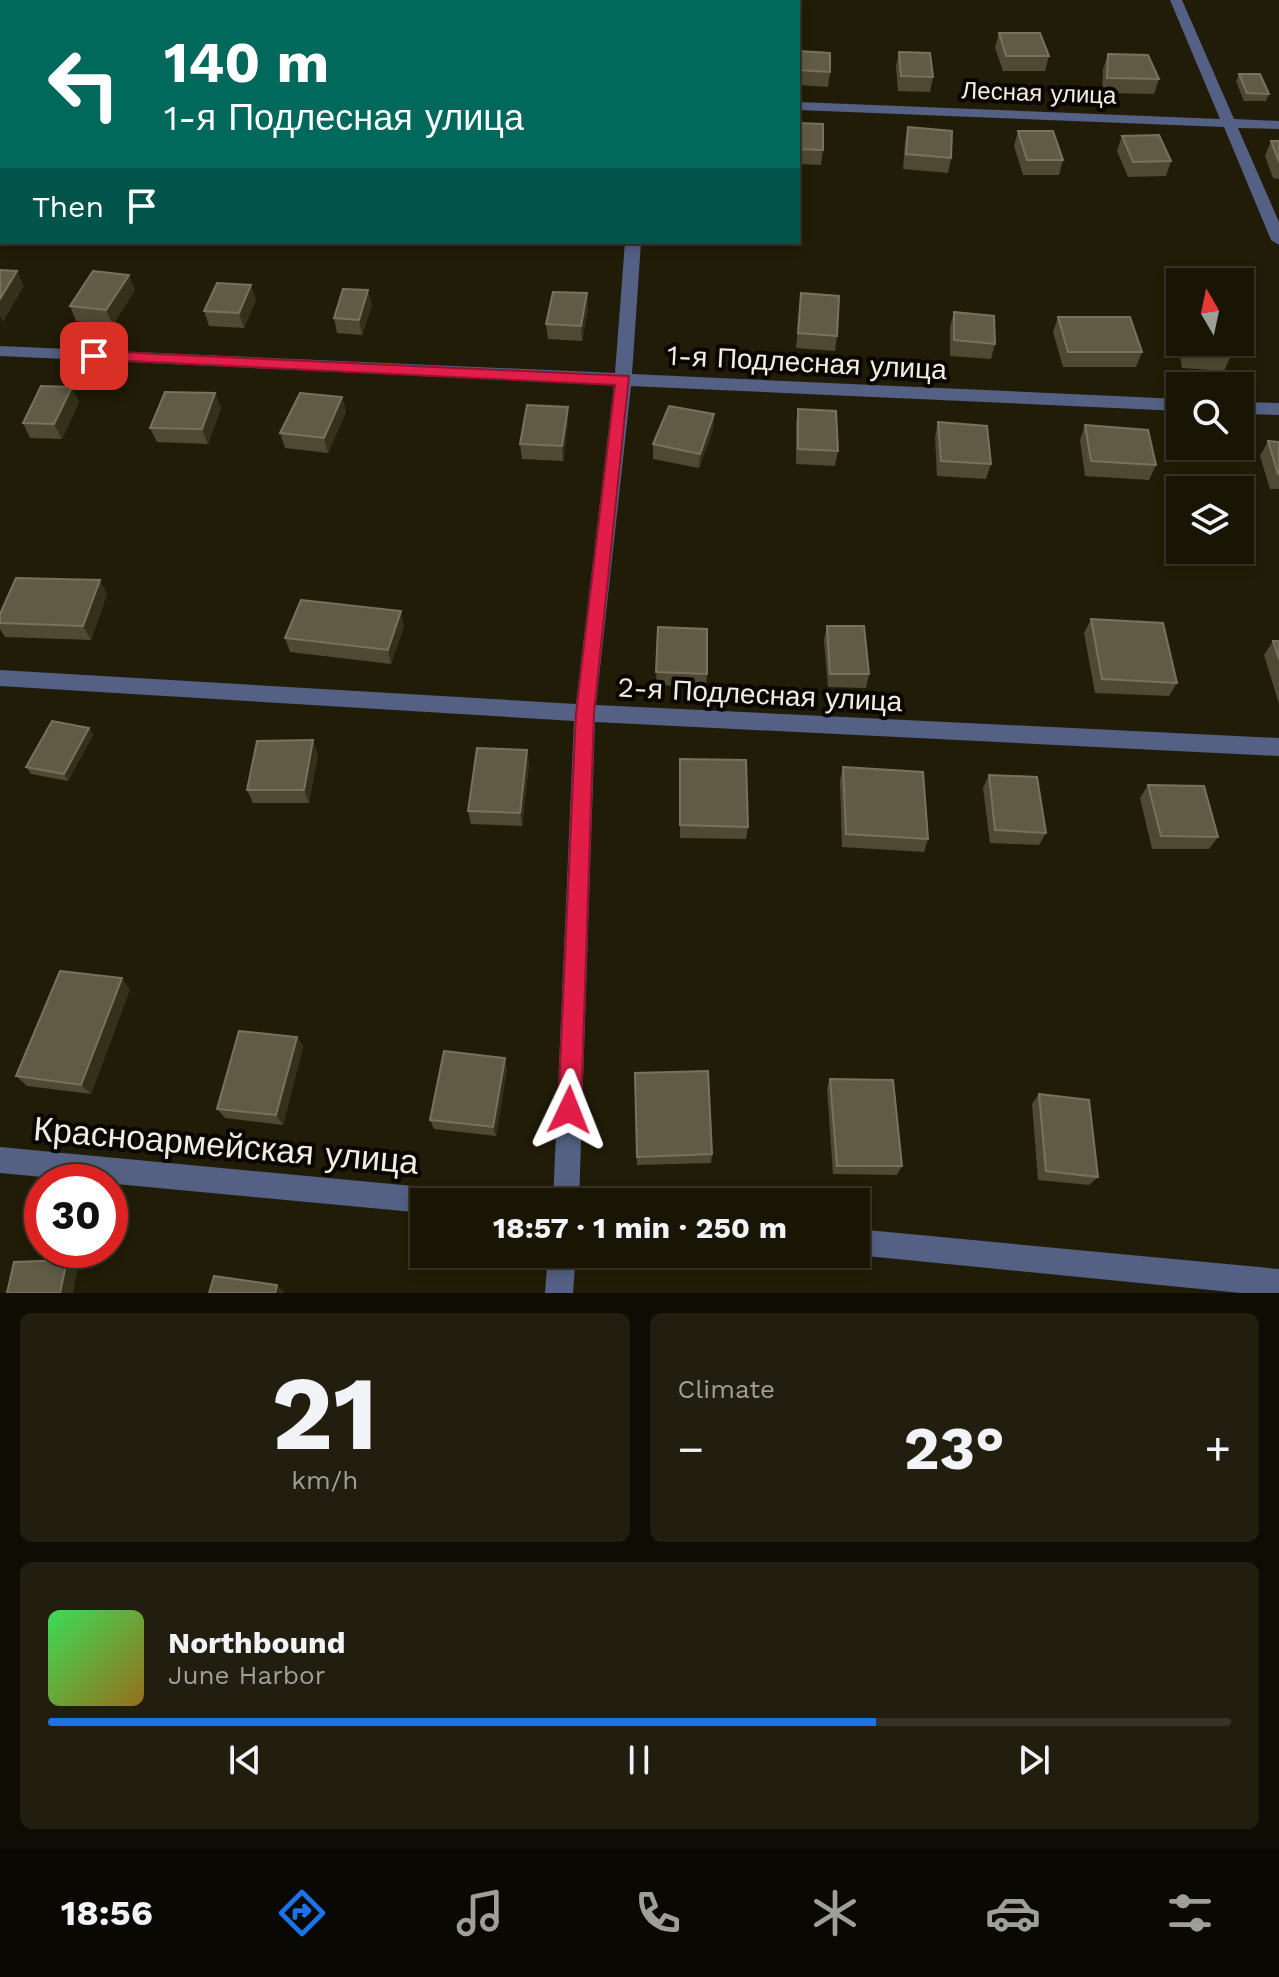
<!DOCTYPE html>
<meta charset="utf-8">
<style>
:root{--surface:#191505;--page:#221e0f;--text:#f1f3f6;--muted:#9f9f9a;--line:#373427;--accent:#1a73e8}
body{margin:0;font-family:"Work Sans",sans-serif;background:var(--page);color:var(--text);height:100vh;display:flex;flex-direction:column;font-size:30px;white-space:nowrap}
*{box-sizing:border-box;margin:0}
p{font-size:26px;color:var(--muted)}
.icon{flex:none;width:44px;height:44px;fill:none;stroke:currentColor;stroke-width:2;stroke-linecap:round;stroke-linejoin:round}
.map{position:relative;height:1293px;overflow:hidden}
.sheet{display:flex;flex-direction:column;gap:20px;padding:20px;background:#0e0c03;flex:1}
.sheet>*{flex:none}
.top-card{position:absolute;left:0px;top:0px;width:800px;height:244px;box-shadow:0 4px 12px #0003,0 0 0 2px var(--line);background:#00695c;color:#fff;overflow:hidden}
.needle{width:52px;rotate:351deg}
.tools{position:absolute;left:1166px;top:268px;display:grid;gap:16px}
.tools a{display:grid;place-items:center;width:88px;height:88px;border-radius:0px;background:var(--surface);box-shadow:0 4px 12px #0003,0 0 0 2px var(--line);font-size:40px}
.speed{position:absolute;left:24px;top:1164px;display:flex;gap:16px;font-size:40px;font-weight:700;text-align:center}
.speed>*{display:grid;place-content:center;width:104px;height:104px;border-radius:50%;background:var(--surface);box-shadow:0 4px 12px #0003,0 0 0 2px var(--line);line-height:1}
.speed .limit{border:12px solid #d22;background:#fff;color:#111}
.pin{position:absolute;display:grid;place-items:center;width:68px;height:68px;color:#fff;margin:-34px;border-radius:16px;box-shadow:0 4px 12px #0006}
.me{position:absolute;width:88px;margin:-44px;rotate:2deg;stroke-linejoin:round;filter:drop-shadow(0 0 6px #0008)}
.turn{display:flex;align-items:center;gap:28px;height:168px;padding:0 32px;font-size:36px}
.turn .icon{width:104px;height:104px;stroke-width:2.5}
.turn b{display:block;font-size:56px;line-height:68px}
.then{display:flex;align-items:center;height:76px;padding:0 32px;background:#0003;gap:16px;font-size:30px}
.big{font-size:60px;font-weight:700;line-height:1.1}
.sheet .tile{flex:1;display:flex;flex-direction:column;justify-content:center;gap:12px;min-width:0;padding:0 28px;border-radius:12px;background:var(--page)}
.sheet .dial{align-items:center;gap:0}
.dial b{font-size:104px;line-height:1}
.song{display:flex;align-items:center;gap:24px}
.cover{width:96px;height:96px;border-radius:12px;background:linear-gradient(135deg,hsl(130 70% 55%),hsl(40 70% 35%))}
.played{height:8px;border-radius:4px;background:linear-gradient(90deg,var(--accent) 70%,var(--line) 70%)}
.keys{display:flex;justify-content:space-around;direction:ltr}
.heat{display:flex;justify-content:space-between;align-items:center;font-size:44px;direction:ltr}
.sheet .tiles{flex:1;display:grid;gap:20px;grid-template-columns:1fr 1fr}
.tile:last-child{grid-column:span 2}
.trip{position:absolute;left:410px;top:1188px;width:460px;height:80px;border-radius:0px;background:var(--surface);box-shadow:0 4px 12px #0003,0 0 0 2px var(--line);font-weight:700;line-height:80px;text-align:center}
.tabs{display:flex;height:128px;justify-content:space-around;align-items:center;background:#0a0802;color:var(--muted)}
.tabs .icon{width:56px;height:56px}
.tabs .selected{color:var(--accent)}
.tabs b{font-size:36px;color:var(--text)}
.map>svg:first-child{display:block}
.lines{fill:none;stroke-linecap:round;stroke-linejoin:round}
.minor{fill:#546184;fill-rule:evenodd}
.wall{fill:#4f4934}
.shaded-wall{fill:#35301a}
.building{fill:#615b46;stroke:#77725e;stroke-width:2}
.route{fill:#e11d48;stroke:#92132f;stroke-width:2}
.labels{text-anchor:middle;stroke-width:8;stroke-linejoin:round;paint-order:stroke}
.far-street-label{font-size:24px;fill:#f1ede0;stroke:#090602}
.street-label{font-size:28px;fill:#f1ede0;stroke:#090602}
.near-street-label{font-size:34px;fill:#f1ede0;stroke:#090602}
</style>
<div class="map">
<svg width="1279" height="1293" viewBox="0 0 1279 1293">
<rect width="100%" height="100%" fill="#211c07"/>
<g class="lines">
<path class="minor" d="M647 0H659V2H647Z
M1170 0H1182L1234 119 1279 121V129L1238 128 1279 222V245L1271 240 1224 127 798 110V102L1220 119Z
M2 11V21L0 22V12Z
M0 69H2V77H0Z
M625 242H641L632 374 1180 399V411L631 386 596 705 1279 738V756L595 722 579 1202H553L574 721 0 686V670L576 704 614 385 0 356V346L615 373Z
M1240 402 1279 403V415L1240 414Z
M0 1147 445 1189 454 1193 458 1202H424V1213L0 1173Z
M856 1229 1279 1269V1293H1241L856 1255 852 1254H856Z
M548 1254H576L573 1293H545Z"/>
</g>
<path class="wall" d="M999 33 1049 56 1045 71H1003L995 48Z
M798 51 830 72 828 87 798 85Z
M899 52 933 77 930 92 898 91 896 66Z
M1108 54 1159 79 1154 94 1102 93 1103 69Z
M1239 74 1269 94 1266 101H1244L1236 81Z
M798 123 823 150 821 165 798 164Z
M908 127 951 158 948 173 903 169 905 142Z
M1018 131 1063 160 1059 175H1023L1014 146Z
M1122 136 1171 161 1166 176 1128 177 1117 151Z
M1271 141H1279V179L1273 178 1265 156Z
M135 290 113 325 76 321 70 306Z
M801 293 837 336 835 351 796 348Z
M256 300 244 328 209 326 204 311Z
M372 305 362 335 337 333 334 318Z
M588 308 582 341 548 339 546 324Z
M954 312 995 344 991 359 950 356V327Z
M1058 317 1142 352 1136 367H1063L1053 332Z
M1180 324V342H1227L1231 356 1224 371 1182 368 1176 334Z
M72 387 79 402 62 439 30 438 23 423Z
M215 393 221 408 208 444 157 442 150 428Z
M342 397 346 412 328 453 285 448 280 433Z
M568 407V422L563 461 522 459 520 444Z
M798 409 838 451 835 466 796 464V424Z
M714 414 713 429 699 468 653 459V444Z
M938 422 991 464 986 479 937 476 935 437Z
M1085 425 1156 465 1149 480 1085 476 1080 440Z
M1268 441 1279 442V489H1270L1260 456Z
M107 594 91 640 5 637 0 629V614Z
M1091 619 1177 683 1169 696 1095 693 1084 633Z
M404 626 391 664 290 652 285 638Z
M827 626 869 674 866 688 828 687 824 640Z
M658 627 707 674 706 687 656 685Z
M1273 641H1279V704L1264 655Z
M89 728 93 735 68 781 31 774 26 767Z
M318 754 309 803H253L247 790Z
M680 759 748 827 746 839 680 838Z
M529 763 522 826 471 824 468 811Z
M843 767 928 839 924 852 842 847 840 780Z
M989 775 1046 833 1039 845 990 843 983 788Z
M1148 785 1218 837 1209 849H1152L1140 798Z
M130 989 91 1094 27 1086 16 1076Z
M297 1037 303 1047 283 1125 225 1118 217 1109Z
M507 1068 496 1136 434 1129 430 1120Z
M635 1073 712 1154 711 1163 637 1165Z
M830 1079 902 1166 897 1175 833 1174 827 1088Z
M1039 1094 1098 1177 1089 1185 1038 1180 1032 1104Z"/>
<path class="shaded-wall" d="M17 271 24 286 3 322 0 316V299Z
M129 275 135 290 113 325 106 310Z
M251 285 256 300 244 328 239 313Z
M368 290 372 305 362 335 359 320Z
M587 293 588 308 582 341 581 326Z
M72 387 79 402 62 439 54 424Z
M215 393 221 408 208 444 202 429Z
M342 397 346 412 328 453 324 438Z
M568 407V422L563 461 562 446Z
M714 414 713 429 699 468 700 454Z
M100 580 107 594 91 640 83 626Z
M401 611 404 626 391 664 388 650Z
M89 728 93 735 68 781 64 774Z
M313 740 318 754 309 803 304 790Z
M527 750 529 763 522 826 520 813Z
M122 978 130 989 91 1094 81 1085Z
M297 1037 303 1047 283 1125 276 1115Z
M505 1058 507 1068 496 1136 493 1127Z
M67 1260 78 1267 73 1293H60Z
M277 1285 284 1292V1293H275Z"/>
<path class="building" d="M999 33H1040L1049 56H1006Z
M798 51 830 53V72L798 70Z
M899 52 930 53 933 77 901 76Z
M1108 54 1148 55 1159 79 1107 78Z
M1239 74H1260L1269 94 1247 93Z
M798 123 823 124V150L798 149Z
M908 127 952 131 951 158 906 154Z
M1018 131H1053L1063 160H1027Z
M1159 135 1171 161 1133 162 1122 136Z
M1271 141H1279V162Z
M0 270 17 271 0 299Z
M93 271 129 275 106 310 70 306Z
M217 283 251 285 239 313 204 311Z
M343 289 368 290 359 320 334 318Z
M553 292 587 293 581 326 546 324Z
M801 293 839 296 837 336 798 333Z
M954 312 994 316 995 344 954 340Z
M1058 317H1130L1142 352H1068Z
M1187 342H1227L1231 356 1189 353Z
M41 386 72 387 54 424 23 423Z
M165 392 215 393 202 429 150 428Z
M300 393 342 397 324 438 280 433Z
M527 405 568 407 562 446 520 444Z
M669 406 714 414 700 454 653 444Z
M798 409 836 411 838 451 798 449Z
M938 422 987 426 991 464 941 461Z
M1085 425 1148 430 1156 465 1091 461Z
M1268 441 1279 442V474H1278Z
M16 578 100 580 83 626 0 623V614Z
M301 600 401 611 388 650 285 638Z
M1091 619 1163 623 1177 683 1102 679Z
M827 626H864L869 674H830Z
M658 627 707 629V674L656 672Z
M1273 641H1279V659Z
M52 721 89 728 64 774 26 767Z
M313 740 304 790H247L257 741Z
M477 748 527 750 520 813 468 811Z
M680 759 746 760 748 827 680 825Z
M843 767 923 772 928 839 846 834Z
M989 775 1037 777 1046 833 995 830Z
M1148 785 1204 786 1218 837 1161 836Z
M60 971 122 978 81 1085 16 1076Z
M239 1031 297 1037 276 1115 217 1109Z
M444 1051 505 1058 493 1127 430 1120Z
M708 1071 712 1154 637 1157 635 1073Z
M830 1079 893 1080 902 1166H837Z
M1039 1094 1089 1100 1098 1177 1046 1171Z
M67 1260 60 1293H7L14 1262Z
M214 1276 277 1285 275 1293H209Z"/>
<path class="route" d="M94 351 629 376 594 713 581 1110 578 1119 569 1122 561 1119 558 1110 576 713 615 385 88 359 86 356Z"/>
<g class="labels">
<g class="far-street-label">
<text transform="translate(1039 93) rotate(2)" y="8">Лесная улица</text>
</g>
<g class="street-label">
<text transform="translate(807 362) rotate(3)" y="10">1-я Подлесная улица</text>
<text transform="translate(760 694) rotate(3)" y="10">2-я Подлесная улица</text>
</g>
<g class="near-street-label">
<text transform="translate(226 1145) rotate(5)" y="12">Красноармейская улица</text>
</g>
</g>
</svg>
<div class="tools">
<a><svg class="needle" viewBox="-14 -14 28 28"><path d="M0-13l5 13h-10z" fill="#e53935"/><path d="M0 13l5-13h-10z" fill="#9f9f9a"/></svg></a>
<a><svg class="icon" aria-label="search" viewBox="0 0 24 24"><circle cx="10" cy="10" r="6"/><path d="M15 15l6 6"/></svg></a>
<a><svg class="icon" aria-label="layers" viewBox="0 0 24 24"><path d="M12 4l9 5-9 5-9-5zM3 14l9 5 9-5"/></svg></a>
</div>
<div class="speed"><div class="limit">30</div></div>
<div class="pin" style="left:94px;top:356px;background:#d93025"><svg class="icon" aria-label="arrive" viewBox="0 0 24 24"><path d="M6 21V4h12l-3 4 3 4H6"/></svg></div>
<svg class="me" style="left:569px;top:1110px" viewBox="-20 -20 40 40"><path d="M0-17L14 15 0 8-14 15z" fill="#e11d48" stroke="#fff" stroke-width="4"/></svg>
<div class="trip">18:57 · 1 min · 250 m</div>
<div class="top-card">
<div class="turn"><svg class="icon" aria-label="left" viewBox="0 0 24 24"><path d="M17 20v-9H6M10 6l-5 5 5 5"/></svg><div><b>140 m</b>1-я Подлесная улица</div></div>
<div class="then">Then<svg class="icon" aria-label="arrive" viewBox="0 0 24 24"><path d="M6 21V4h12l-3 4 3 4H6"/></svg></div>
</div>
</div>
<section class="sheet">
<div class="tiles">
<div class="tile dial"><b>21</b><p>km/h</p></div>
<div class="tile"><p>Climate</p>
<div class="heat"><a>−</a><b class="big">23°</b><a>+</a></div>
</div>
<div class="tile">
<div class="song"><i class="cover"></i><div><b>Northbound</b><p>June Harbor</p></div></div>
<div class="played"></div>
<div class="keys"><svg class="icon" aria-label="previous" viewBox="0 0 24 24"><path d="M18 5L8 12l10 7zM5 5v14"/></svg><svg class="icon" aria-label="pause" viewBox="0 0 24 24"><path d="M8 5v14M16 5v14"/></svg><svg class="icon" aria-label="next" viewBox="0 0 24 24"><path d="M6 5l10 7-10 7zM19 5v14"/></svg></div>
</div>
</div>
</section>
<nav class="tabs">
<b>18:56</b>
<svg class="icon selected" aria-label="directions" viewBox="0 0 24 24"><path d="M12 3l9 9-9 9-9-9zM9 14v-3h6M13 9l2 2-2 2"/></svg>
<svg class="icon" aria-label="music" viewBox="0 0 24 24"><path d="M9 18V5l10-2v13"/><circle cx="6" cy="18" r="3"/><circle cx="16" cy="16" r="3"/></svg>
<svg class="icon" aria-label="phone" viewBox="0 0 24 24"><path d="M5 4h4l2 5-3 2q2 4 5 5l2-3 5 2v4C11 20 4 13 5 4z"/></svg>
<svg class="icon" aria-label="climate" viewBox="0 0 24 24"><path d="M12 3v18M4 7l16 10M4 17L20 7"/></svg>
<svg class="icon" aria-label="car" viewBox="0 0 24 24"><path d="M5 17H2v-5l4-1 3-4h7l3 4 3 1v5h-3M9 17h6M6 11h13"/><circle cx="7" cy="17" r="2"/><circle cx="17" cy="17" r="2"/></svg>
<svg class="icon" aria-label="filters" viewBox="0 0 24 24"><path d="M4 7h16M4 17h16"/><circle cx="9" cy="7" r="2"/><circle cx="15" cy="17" r="2"/></svg>
</nav>
